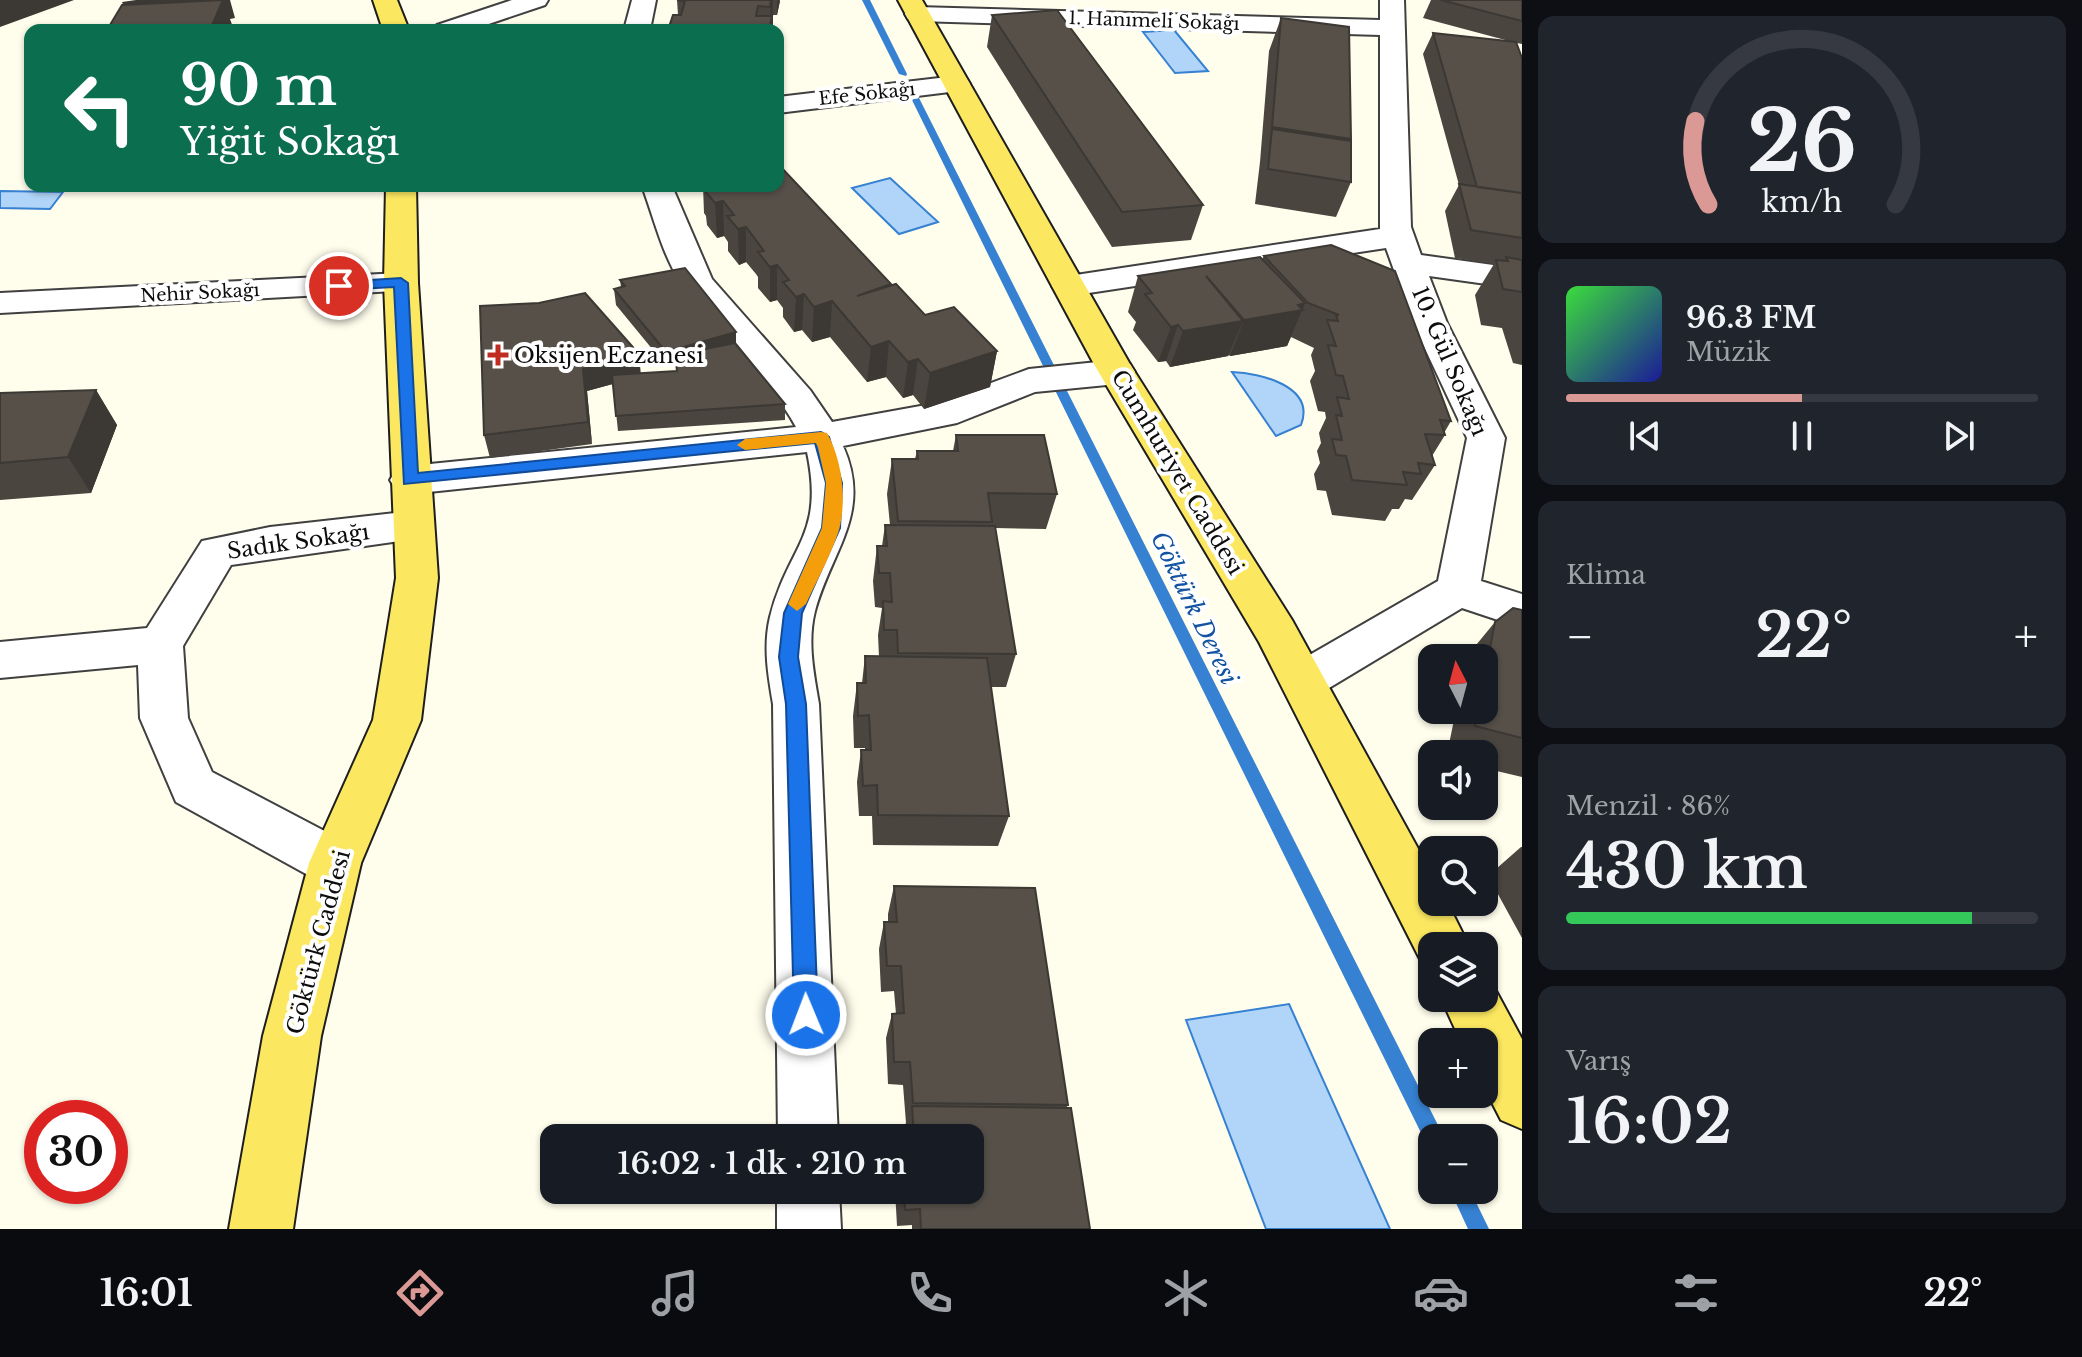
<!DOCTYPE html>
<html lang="tr">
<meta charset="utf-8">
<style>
:root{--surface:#171b24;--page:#20242c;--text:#f1f3f6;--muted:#9ea1a6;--line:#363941;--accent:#db9996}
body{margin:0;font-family:"Libre Baskerville",serif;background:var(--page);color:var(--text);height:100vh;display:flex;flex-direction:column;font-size:30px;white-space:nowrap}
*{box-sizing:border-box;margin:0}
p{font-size:26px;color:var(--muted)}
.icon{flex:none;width:44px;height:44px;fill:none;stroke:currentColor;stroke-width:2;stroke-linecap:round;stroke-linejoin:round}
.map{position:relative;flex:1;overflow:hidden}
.details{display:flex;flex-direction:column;gap:16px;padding:16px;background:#0d0f14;width:560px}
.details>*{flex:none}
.guide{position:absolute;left:24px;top:24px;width:760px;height:168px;border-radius:16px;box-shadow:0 2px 6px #0004;background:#0b6e4f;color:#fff;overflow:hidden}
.needle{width:52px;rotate:354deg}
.fabs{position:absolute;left:1418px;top:644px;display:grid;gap:16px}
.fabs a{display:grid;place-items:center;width:80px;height:80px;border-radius:16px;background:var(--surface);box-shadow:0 2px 6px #0004;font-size:40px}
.speed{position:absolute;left:24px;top:1100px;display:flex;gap:16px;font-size:40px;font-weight:700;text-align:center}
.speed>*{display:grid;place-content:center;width:104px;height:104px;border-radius:50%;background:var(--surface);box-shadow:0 2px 6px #0004;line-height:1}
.speed .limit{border:12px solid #d22;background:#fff;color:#111}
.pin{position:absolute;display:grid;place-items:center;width:68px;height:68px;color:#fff;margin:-34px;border:4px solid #fff;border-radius:50%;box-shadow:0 2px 8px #0007}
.me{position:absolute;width:88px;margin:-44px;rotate:359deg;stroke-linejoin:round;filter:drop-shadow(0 0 6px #0008)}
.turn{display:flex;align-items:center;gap:28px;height:168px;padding:0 24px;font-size:36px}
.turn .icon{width:104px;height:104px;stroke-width:2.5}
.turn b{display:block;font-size:56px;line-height:68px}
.big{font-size:60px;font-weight:600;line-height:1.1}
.details .widget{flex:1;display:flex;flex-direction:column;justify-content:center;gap:12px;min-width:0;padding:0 28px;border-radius:16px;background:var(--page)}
.details .dial{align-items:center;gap:0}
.dial svg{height:208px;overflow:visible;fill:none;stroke:var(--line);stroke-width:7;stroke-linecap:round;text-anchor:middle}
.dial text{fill:var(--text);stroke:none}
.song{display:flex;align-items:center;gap:24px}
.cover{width:96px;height:96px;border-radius:12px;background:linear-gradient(135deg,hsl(120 70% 55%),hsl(240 70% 35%))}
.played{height:8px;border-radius:4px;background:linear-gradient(90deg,var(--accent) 50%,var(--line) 50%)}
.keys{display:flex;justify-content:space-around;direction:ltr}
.heat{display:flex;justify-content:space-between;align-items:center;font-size:44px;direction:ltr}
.charge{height:12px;border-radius:6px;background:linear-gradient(90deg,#34c759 86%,var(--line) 0)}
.trip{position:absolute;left:540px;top:1124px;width:444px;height:80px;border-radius:16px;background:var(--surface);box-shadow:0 2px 6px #0004;font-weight:600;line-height:80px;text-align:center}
.menu{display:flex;height:128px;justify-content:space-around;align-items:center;background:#090b0e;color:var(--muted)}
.menu .icon{width:56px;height:56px}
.menu .active{color:var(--accent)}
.menu b{font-size:36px;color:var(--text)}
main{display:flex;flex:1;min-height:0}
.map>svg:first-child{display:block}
.water{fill:#b1d5f8;stroke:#3681d1;stroke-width:2}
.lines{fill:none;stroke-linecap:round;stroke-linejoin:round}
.stream{fill:#3681d1;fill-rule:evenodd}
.minor-casing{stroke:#404040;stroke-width:4}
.major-casing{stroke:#1e1e1e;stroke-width:4}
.minor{fill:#fff;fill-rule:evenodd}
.major{fill:#fce860;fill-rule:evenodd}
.wall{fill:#4a453f}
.shaded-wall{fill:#3c3833}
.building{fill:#565049;stroke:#3c3833;stroke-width:2}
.route{fill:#1a73e8;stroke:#114b97;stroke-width:2}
.slow{fill:#f59e0b}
.poi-dot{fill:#c12c21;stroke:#fff;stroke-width:3}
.labels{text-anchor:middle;stroke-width:8;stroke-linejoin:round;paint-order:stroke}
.far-street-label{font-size:18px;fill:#0d0d0d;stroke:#fff}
.poi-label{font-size:22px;fill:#0d0d0d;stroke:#fff;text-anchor:start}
.street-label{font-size:22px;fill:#0d0d0d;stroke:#fff}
.water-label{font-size:24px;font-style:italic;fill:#1353a2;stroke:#fff}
</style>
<main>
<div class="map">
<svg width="1522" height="1229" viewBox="0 0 1522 1229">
<rect width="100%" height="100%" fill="#fffeed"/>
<path class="water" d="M1174 30 1208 71 1175 73 1143 32Z
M890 178 938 222 899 234 852 188Z
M0 191 63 192 50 209 0 208Z
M1232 372C1260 373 1316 386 1301 425L1276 436Z
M1289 1004 1390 1229H1266L1186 1020Z"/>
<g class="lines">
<path class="stream" d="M862 0H870L907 74 906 76 899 74Z
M915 95 919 98 1441 1131 1444 1138H1432V1147L1427 1145 911 98Z
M1450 1190H1470L1489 1229H1468Z"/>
<g class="minor-casing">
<path id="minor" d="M512 0H548L545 5 471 30H433L437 25Z
M632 0H656L650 30H624Z
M1380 0H1404L1411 227 1421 255 1522 269V289L1429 276 1447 323 1505 438 1481 581 1522 594V628L1462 608 1319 694 1303 700 1287 694 1280 681 1287 668 1438 581 1467 438 1413 323 1386 248 1069 296 1057 293 1052 286 1057 279 1069 276 1380 229V35L917 21 908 19 905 14 908 9 917 7 1380 20Z
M956 76 966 78 970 84 966 90 778 113V97Z
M642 186H672L712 279 810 390 832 422 937 403 1029 369 1117 360 1130 364 1135 372 1130 380 1117 384 1035 392 957 423 843 446C873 513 831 551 815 611 807 642 814 674 819 704L838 1138H778L773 704C768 675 763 646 770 617 788 545 825 537 807 452L410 494 396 490 390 480 396 470 410 466 796 427C766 372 714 335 681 283 662 254 654 218 642 186Z
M401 273 413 276 418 283 413 290 0 313V293Z
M413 511 428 515 434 526 428 537 231 565 183 646 188 718 212 772 353 846 361 863 353 880 335 887 317 880 176 802 140 718 138 665 0 678V642L147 628 202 541 270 527Z
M777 1190H839L841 1229H777Z"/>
</g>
<g class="major-casing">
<path id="major" d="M373 0H397L409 30H383Z
M898 0H922L1131 366 1292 620 1432 874V902H1447L1469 946H1432V968L1423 965 1259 642 1095 366Z
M386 186H416L418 283 438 578 421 720 361 863 321 1036 293 1229H229L263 1036 309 863 373 720 396 578 384 283Z
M1484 976 1489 978 1522 1039V1129L1501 1120 1484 1087V1042H1461L1441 998H1484Z"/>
</g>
<use href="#minor" class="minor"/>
<use href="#major" class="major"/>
</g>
<path class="wall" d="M677 0H780L777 15H773V25L678 15Z
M1431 0H1522V44L1517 43 1522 58V365L1513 363 1502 328 1481 325 1475 295 1494 264 1455 258 1445 211 1459 185 1423 54 1433 33 1509 41 1423 18Z
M992 15 1203 205 1191 240 1112 247 987 47Z
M1281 18 1351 139V182L1336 217 1255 204 1260 162 1269 51Z
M778 124 783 130V164L780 165 891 286 925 315 997 351 990 387 924 409 913 395 903 398 886 377 867 382 830 337 812 342 802 330 794 332 783 317V308L777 300 770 302 758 288V277L756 274 746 262 739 265 728 251V242L724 236 717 238 707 225 706 216 704 213 703 186H778Z
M1331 245 1451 421 1444 433 1445 435 1432 456 1435 465 1412 500 1405 499 1399 509H1392L1385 521 1332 515 1326 491 1317 490 1314 474 1320 463 1317 451 1321 443 1319 433 1326 418 1325 412 1318 411 1310 381 1315 371 1311 355 1314 348 1291 337 1287 346 1230 356 1229 355 1228 356 1170 367 1166 361 1158 362 1133 330 1136 322 1128 312 1138 276 1262 259 1264 256Z
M620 280 736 332V345L785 404V420L618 431 613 384 587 391 592 444 490 458 484 435 480 306 641 373 676 371V365L667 367 616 305 614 289 621 287Z
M96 390 117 425 91 493 0 500V393Z
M956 435 1057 494 1046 529 995 528 1016 654 1006 687H991L1009 816 998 846 873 845 872 816H859L857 782 861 750H865V748H854L853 716 857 683H862L865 656 879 657 878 635 882 608 875 607 873 581 877 546H882L885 525H890L887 494 892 459H915L917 451H953Z
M1522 610V777L1484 768V754H1447L1456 710H1484V658H1467V656L1495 622Z
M1521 847H1522V938L1488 876Z
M894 886 1068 1105 1066 1108 1090 1229H912V1225L897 1226 895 1190H970V1138H905L904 1126 906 1123 903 1085 888 1084 886 1038 892 1014H896L894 991 881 992 879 949 884 922H888V914Z"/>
<path class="shaded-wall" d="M0 0H74L0 27Z
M136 0H230L235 18 230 19 234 30H134L122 2Z
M771 0H773V25L772 30H769Z
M777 0 780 1 777 15Z
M783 130V164L780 165 778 186V131Z
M723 201 724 236 717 238 715 203Z
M746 227V262L739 265 738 229Z
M777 265V300L770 302V267Z
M804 294 802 330 794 332 796 297Z
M832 301 830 337 812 342 814 307Z
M1305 303 1287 346 1230 356 1244 320Z
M1243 321 1228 356 1170 367 1183 331Z
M1178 325 1166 361 1158 362 1171 327Z
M736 332V348L667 367 666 352Z
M889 341 886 377 867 382 871 347Z
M997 351 990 387 924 409 930 373Z
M639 354 641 376 587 391 592 444 588 422 583 369Z
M918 359 913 395 903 398 908 362Z
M96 390 117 425 91 493 68 457Z"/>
<path class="building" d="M223 0 210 30H107L122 5Z
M677 0H771L770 7 758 6 756 16H772L769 30H668L673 15H681L685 1Z
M1441 0H1522V21Z
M1057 10 1203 205 1122 212 992 15Z
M1281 18 1349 27 1351 139 1272 127Z
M590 25 591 30H547V26Z
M1433 33 1516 42 1522 58V193L1477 187Z
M1272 129 1351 141V182L1268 169Z
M778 164 891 284 857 296 896 284 925 315 954 307 997 351 930 373 918 359 908 362 889 341 871 347 832 301 814 307 804 294 796 297 783 282 789 280 777 265 770 267 758 252 764 251 746 227 738 229 727 216 734 215 723 201 715 203 705 191 712 189 709 186H778Z
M1459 184 1522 193V238L1471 230Z
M1331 245 1395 271 1451 421 1440 420 1445 435 1425 434 1435 465 1418 463 1421 474 1403 472 1407 485 1352 480 1346 456 1336 455 1332 439 1342 440 1336 415 1342 416 1337 397 1349 399 1343 376 1336 375 1328 345 1336 346 1327 320 1338 321 1336 315H1339L1308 303 1264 256Z
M1260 257 1305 303 1298 305 1303 310 1244 320 1206 276 1243 321 1183 331 1178 325 1171 327 1145 294 1152 293 1138 276Z
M1506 257 1522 260V292L1503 289 1496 260 1508 261Z
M685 268 736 332 666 352 614 289 625 286 620 280Z
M585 293 639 354 583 369 588 422 484 435 480 306 539 303Z
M735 343 785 404 616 416 612 375 677 371 675 355Z
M96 390 68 457 0 463V393Z
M956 435H1044L1057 494 988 493 992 522 898 521 892 459H918L917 451H958Z
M885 525 995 526 1016 654 898 653 897 630H884L883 601 892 602 890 573H879L877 546H887Z
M1513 608 1522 610V738L1475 726 1478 710H1484V678L1495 622Z
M865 656 987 658 1009 816 878 815 877 785 863 786 861 750H871L869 715 858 716 857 683H866Z
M894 886 1035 888 1068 1105 913 1103 910 1062H894L892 1014 904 1013 901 966H887L884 922H897Z
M912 1106 1071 1108 1090 1229H921L920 1209 905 1210 904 1190H970V1138H914Z"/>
<path class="route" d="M401 278 408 283 418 473 821 432 829 437 842 483 840 528 802 613 798 657 806 704 818 1015 814 1023 806 1027 797 1023 794 1015 786 704 779 657 784 613 822 528 826 483 815 443 404 484 394 287 339 290 332 286 339 282Z"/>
<path class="slow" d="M821 432 827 433C842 459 847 500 839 530 831 555 817 580 806 604L797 611 788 604 822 528 826 483 818 447 816 443 745 450 737 445 745 439Z"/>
<path class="poi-dot" d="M494 343h8v8h8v8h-8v8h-8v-8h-8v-8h8z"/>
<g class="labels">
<g class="far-street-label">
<text transform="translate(1154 21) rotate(2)" y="6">1. Hanımeli Sokağı</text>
<text transform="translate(867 94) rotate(-6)" y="6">Efe Sokağı</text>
<text transform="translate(200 293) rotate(-3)" y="6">Nehir Sokağı</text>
</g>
<g class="poi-label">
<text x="514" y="363">Oksijen Eczanesi</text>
</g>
<g class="street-label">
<text transform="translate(1450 361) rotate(67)" y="8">10. Gül Sokağı</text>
<text transform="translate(1178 472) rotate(59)" y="8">Cumhuriyet Caddesi</text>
<text transform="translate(298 541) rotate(-8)" y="8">Sadık Sokağı</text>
<text transform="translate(318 942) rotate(-75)" y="8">Göktürk Caddesi</text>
</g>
<g class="water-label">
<text transform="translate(1194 608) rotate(64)" y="8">Göktürk Deresi</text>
</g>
</g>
</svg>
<div class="fabs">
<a><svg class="needle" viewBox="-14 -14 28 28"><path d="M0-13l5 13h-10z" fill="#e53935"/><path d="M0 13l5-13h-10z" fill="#9ea1a6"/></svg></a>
<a><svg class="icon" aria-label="sound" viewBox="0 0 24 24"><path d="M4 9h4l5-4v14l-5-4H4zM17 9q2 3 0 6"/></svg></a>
<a><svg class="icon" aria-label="search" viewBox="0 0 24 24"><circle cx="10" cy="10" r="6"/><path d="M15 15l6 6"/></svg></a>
<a><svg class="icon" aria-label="layers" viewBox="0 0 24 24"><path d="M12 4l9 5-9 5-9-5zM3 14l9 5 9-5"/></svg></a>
<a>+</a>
<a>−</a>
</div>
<div class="speed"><div class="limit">30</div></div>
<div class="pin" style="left:339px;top:286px;background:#d93025"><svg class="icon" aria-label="arrive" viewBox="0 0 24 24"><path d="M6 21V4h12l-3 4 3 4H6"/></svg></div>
<svg class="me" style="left:806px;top:1015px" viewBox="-20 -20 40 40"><circle r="17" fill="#1a73e8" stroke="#fff" stroke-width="3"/><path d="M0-11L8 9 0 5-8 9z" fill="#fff"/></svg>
<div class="trip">16:02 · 1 dk · 210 m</div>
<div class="guide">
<div class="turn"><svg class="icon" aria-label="left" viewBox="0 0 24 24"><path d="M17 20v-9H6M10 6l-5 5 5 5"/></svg><div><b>90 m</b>Yiğit Sokağı</div></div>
</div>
</div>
<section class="details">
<div class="widget dial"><svg viewBox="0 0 100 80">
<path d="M14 69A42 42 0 1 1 86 69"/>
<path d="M14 69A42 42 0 0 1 9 37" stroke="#db9996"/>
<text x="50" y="56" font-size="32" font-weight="700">26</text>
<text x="50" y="72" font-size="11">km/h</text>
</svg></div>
<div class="widget">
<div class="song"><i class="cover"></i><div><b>96.3 FM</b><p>Müzik</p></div></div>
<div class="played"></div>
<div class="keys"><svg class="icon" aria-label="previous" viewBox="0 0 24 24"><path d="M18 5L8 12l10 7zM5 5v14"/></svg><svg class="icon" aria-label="pause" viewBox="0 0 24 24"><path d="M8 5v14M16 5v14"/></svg><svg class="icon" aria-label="next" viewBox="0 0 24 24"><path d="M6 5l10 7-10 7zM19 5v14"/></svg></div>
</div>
<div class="widget"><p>Klima</p>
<div class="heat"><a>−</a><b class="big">22°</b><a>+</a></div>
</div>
<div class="widget"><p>Menzil · 86%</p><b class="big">430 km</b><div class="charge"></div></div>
<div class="widget"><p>Varış</p><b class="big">16:02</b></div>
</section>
</main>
<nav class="menu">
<b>16:01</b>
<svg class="icon active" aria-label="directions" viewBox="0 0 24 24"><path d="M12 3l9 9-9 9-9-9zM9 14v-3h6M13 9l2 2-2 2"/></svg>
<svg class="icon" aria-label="music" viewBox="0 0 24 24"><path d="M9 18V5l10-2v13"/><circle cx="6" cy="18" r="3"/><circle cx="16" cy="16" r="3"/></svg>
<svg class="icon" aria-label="phone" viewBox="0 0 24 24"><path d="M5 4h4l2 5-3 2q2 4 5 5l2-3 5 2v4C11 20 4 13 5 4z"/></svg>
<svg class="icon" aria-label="climate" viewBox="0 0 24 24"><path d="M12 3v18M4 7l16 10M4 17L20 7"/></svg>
<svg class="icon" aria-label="car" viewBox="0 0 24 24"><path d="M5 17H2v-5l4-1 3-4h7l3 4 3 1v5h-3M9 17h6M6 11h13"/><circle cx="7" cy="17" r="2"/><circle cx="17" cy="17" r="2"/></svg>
<svg class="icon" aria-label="filters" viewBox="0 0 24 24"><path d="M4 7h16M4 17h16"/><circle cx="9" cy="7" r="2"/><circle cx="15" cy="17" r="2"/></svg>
<b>22°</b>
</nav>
